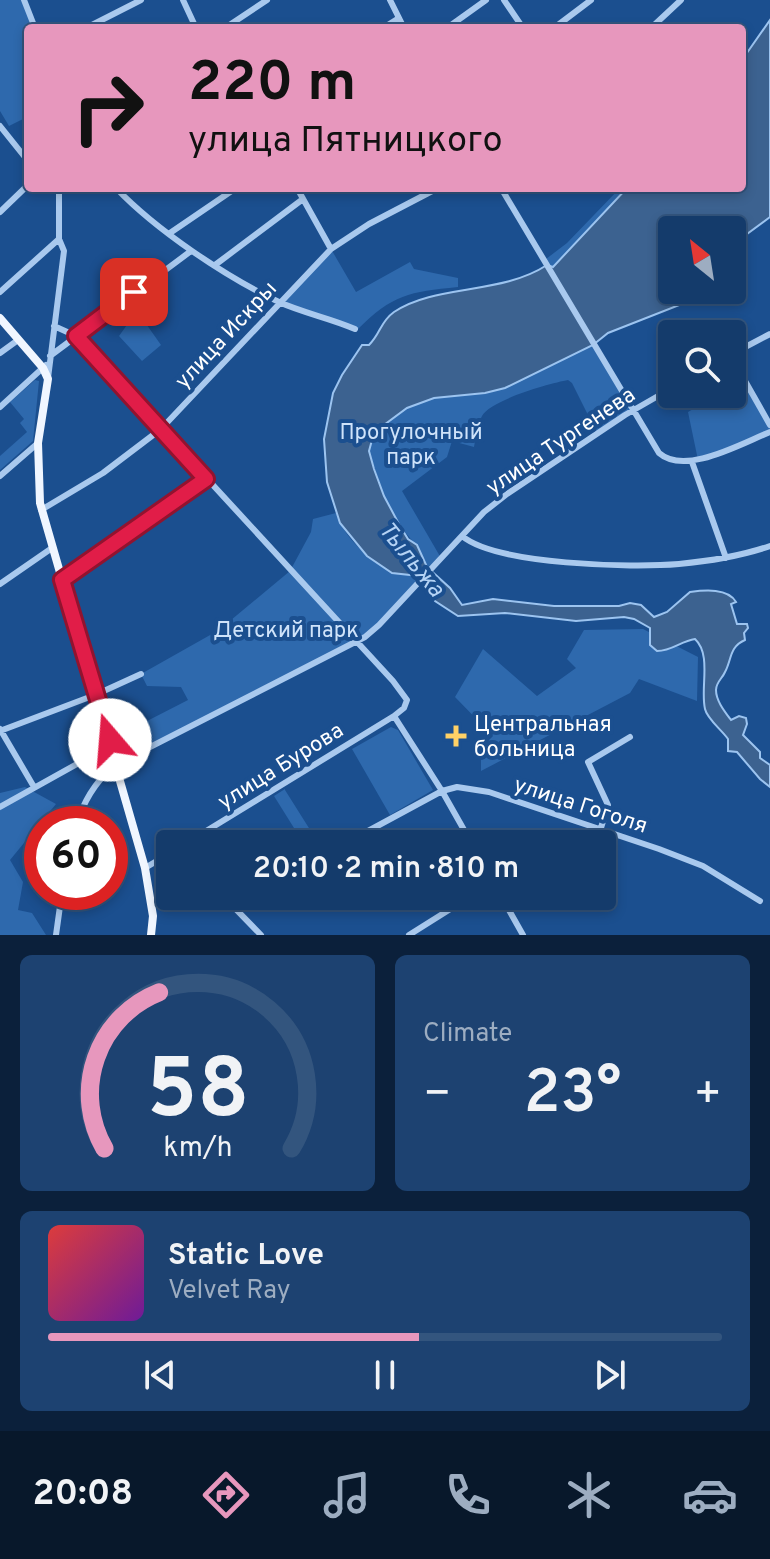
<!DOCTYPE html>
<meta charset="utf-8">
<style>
:root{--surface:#143b6b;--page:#1d4271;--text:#f1f3f6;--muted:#9dadc1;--line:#33557e;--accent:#e797bd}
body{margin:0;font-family:Overpass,sans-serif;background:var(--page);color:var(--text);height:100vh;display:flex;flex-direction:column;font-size:30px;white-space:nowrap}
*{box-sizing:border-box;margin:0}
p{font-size:26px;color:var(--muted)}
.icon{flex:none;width:44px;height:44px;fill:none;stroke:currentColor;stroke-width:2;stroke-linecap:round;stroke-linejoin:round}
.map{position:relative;height:935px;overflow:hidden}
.details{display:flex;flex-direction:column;gap:20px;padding:20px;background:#0b203b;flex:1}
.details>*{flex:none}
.top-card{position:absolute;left:24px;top:24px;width:722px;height:168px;border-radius:8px;box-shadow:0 4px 12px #0003,0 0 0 2px var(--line);background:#e797bd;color:#111;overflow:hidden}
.needle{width:52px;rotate:330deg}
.tools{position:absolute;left:658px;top:216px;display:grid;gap:16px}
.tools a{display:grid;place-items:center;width:88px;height:88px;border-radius:8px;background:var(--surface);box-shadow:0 4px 12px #0003,0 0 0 2px var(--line);font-size:40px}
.speed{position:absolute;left:24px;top:806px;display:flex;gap:16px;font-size:40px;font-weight:700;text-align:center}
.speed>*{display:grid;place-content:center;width:104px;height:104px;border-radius:50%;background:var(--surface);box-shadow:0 4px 12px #0003,0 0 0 2px var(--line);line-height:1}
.speed .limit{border:12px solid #d22;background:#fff;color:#111}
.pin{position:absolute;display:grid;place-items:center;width:68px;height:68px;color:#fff;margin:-34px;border-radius:16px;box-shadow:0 4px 12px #0006}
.me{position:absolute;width:88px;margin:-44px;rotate:342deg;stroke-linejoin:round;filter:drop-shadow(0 0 6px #0008)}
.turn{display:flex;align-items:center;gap:28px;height:168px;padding:0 32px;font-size:36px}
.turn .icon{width:104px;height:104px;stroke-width:2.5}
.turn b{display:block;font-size:56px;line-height:68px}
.big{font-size:60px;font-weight:600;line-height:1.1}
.details .card{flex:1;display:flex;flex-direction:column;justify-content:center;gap:12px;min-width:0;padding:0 28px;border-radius:12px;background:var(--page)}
.details .dial{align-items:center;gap:0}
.dial svg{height:208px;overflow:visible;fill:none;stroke:var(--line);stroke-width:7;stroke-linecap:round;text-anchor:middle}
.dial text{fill:var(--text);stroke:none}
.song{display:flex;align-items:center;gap:24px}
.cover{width:96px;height:96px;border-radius:12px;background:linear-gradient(135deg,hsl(0 70% 55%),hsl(280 70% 35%))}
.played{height:8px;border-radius:4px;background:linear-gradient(90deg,var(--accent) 55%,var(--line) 55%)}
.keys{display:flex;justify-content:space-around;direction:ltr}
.heat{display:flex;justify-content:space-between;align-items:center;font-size:44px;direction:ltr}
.details .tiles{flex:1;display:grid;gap:20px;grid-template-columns:1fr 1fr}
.card:last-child{grid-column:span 2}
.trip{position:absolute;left:156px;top:830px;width:460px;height:80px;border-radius:8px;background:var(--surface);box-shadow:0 4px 12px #0003,0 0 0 2px var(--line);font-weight:600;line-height:80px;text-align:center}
.dock{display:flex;height:128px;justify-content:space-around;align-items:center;background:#08182b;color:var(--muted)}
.dock .icon{width:56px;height:56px}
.dock .on{color:var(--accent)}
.dock b{font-size:36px;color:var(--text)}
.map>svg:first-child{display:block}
.green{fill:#2e69ad}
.water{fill:#3c6290;stroke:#9cc4f0;stroke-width:2}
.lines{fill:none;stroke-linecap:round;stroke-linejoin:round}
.minor{stroke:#a9c9ee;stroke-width:6}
.major{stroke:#f0f6ff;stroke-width:8}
.route-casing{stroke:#92132f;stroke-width:20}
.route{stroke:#e11d48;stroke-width:14}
.poi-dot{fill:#ffd166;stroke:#1b4f8f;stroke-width:3}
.labels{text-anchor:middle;stroke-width:8;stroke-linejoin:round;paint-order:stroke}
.street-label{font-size:22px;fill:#fff;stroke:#1b4f8f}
.park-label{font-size:22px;fill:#cfe3fa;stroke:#1b4f8f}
.poi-label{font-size:22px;fill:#fff;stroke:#1b4f8f;text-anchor:start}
.water-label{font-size:24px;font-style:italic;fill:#b5d3f5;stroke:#1b4f8f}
</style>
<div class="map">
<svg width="770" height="935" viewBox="0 0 770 935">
<rect width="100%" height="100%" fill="#1b4f8f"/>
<path class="green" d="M0 0H24L35 28H28V129L23 119 9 126 0 111Z
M620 188H627L557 264 553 267 547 265 546 259 567 243Z
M331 249 356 292 410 262 414 269 458 278V287C409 292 393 294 357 330L279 302Z
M137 311 161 345 142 361 119 336Z
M593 345 633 411 597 433 572 383 568 380C551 383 490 400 482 416 477 425 476 437 474 447L452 441 447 457 402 491 441 558 430 570 421 557 419 549 400 526 384 496 369 451 372 440 384 425 406 408 434 398 485 393 505 388Z
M35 380 39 381 33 441 0 470V456L27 432 20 423 24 419 10 402Z
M744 380 770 426V432L698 460 688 412 719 394H732V387Z
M336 513C345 540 375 567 403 574 411 576 414 574 421 579L365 637 117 763 110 740 188 700 181 687 147 686 141 674 219 630 290 571 311 532 313 519Z
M643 629 698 657 697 701 639 679 630 693 481 771V748L493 736 455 697 483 649 537 696 576 668 567 659 584 630Z
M391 727 398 730 433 790 390 815 352 749Z
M25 787 56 804 10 860 23 882 18 910 32 913 46 935H0V793Z
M285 789V790L319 844H304L274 796Z"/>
<path class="water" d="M770 20V217L732 245V230H672V290H692L687 302 608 333 593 345 505 388 485 393 434 398 407 408 384 425 372 440 369 451 374 469 384 496 400 526 408 539 417 545 427 567 450 588 462 605 493 599 554 606H619L630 603 641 605 654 617 667 612 690 592C705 590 728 588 736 602L731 604 737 624H747L748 628 744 633 745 640C729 647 732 659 725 672 722 679 716 682 716 690 716 701 725 712 731 720L739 716 746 718 747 724 743 735 760 752V758L770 765V787L760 779 737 752 728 751V739C722 730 707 719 705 709 700 688 712 655 695 639 681 641 672 651 657 651L650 645V628L634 619 624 617 576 621 505 613 458 616 435 601 429 592 431 588 419 576 392 573 367 556 340 523 327 482 324 439 333 393 342 375 362 345H369C381 333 380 322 394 312 436 284 501 295 547 265L553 267 627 188H742V60Z"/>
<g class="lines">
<path class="minor" d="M24 0 35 28
M183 0 196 28
M390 0 404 28
M504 0 523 28
M86 28 141 0
M225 28 267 0
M383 28 399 18
M447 28 486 0
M554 28 591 0
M651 28 681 0
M0 126 28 161
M116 188C156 230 226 277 279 302 303 313 330 318 355 329
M297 188 331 249
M501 188 659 453C685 476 742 443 770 432
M0 212 28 185
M170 233 236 188
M215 265 303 199
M0 292 59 239
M54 326 76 336 393 681 407 700 404 708 394 716 185 844
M0 353 18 340
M732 354 770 334
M50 356 191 251
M732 358 770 425
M48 378 64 251 59 239V188
M0 407 46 365
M692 462 726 558
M0 476 38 443
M41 510 103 473 161 429 331 249 369 224 438 188
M462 536C497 565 632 568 679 564 710 561 741 556 770 546
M62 580 206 479
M0 584 52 548
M394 716 442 791 472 844
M0 729 34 787
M0 731 95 695 141 674
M0 807 111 745
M77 824C83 802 96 782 113 766L365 637 379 625 484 512 507 494 625 415 672 388
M600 831 608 805 588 762 630 737
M344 844 442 791 457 787 489 792 659 849 703 866 760 901
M145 868 170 853
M223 896 261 935
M501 896 523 935
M231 905 248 896
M56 935 62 892
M409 935 471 896"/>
<path class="major" d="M0 318 43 368 48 379 38 443 40 503 145 868 153 916 151 935"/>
</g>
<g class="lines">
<g class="route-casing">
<path id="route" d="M110 740 62 580 206 479 76 336 134 292"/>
</g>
<use href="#route" class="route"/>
</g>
<path class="poi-dot" d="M452 724h8v8h8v8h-8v8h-8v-8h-8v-8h8z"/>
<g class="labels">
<g class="street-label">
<text transform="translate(225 334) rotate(-47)" y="8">улица Искры</text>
<text transform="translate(560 440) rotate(-34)" y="8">улица Тургенева</text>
<text transform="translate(280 765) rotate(-32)" y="8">улица Бурова</text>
<text transform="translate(581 804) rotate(18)" y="8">улица Гоголя</text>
</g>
<g class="park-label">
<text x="411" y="439">Прогулочный<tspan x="411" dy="25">парк</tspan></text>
<text x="286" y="637">Детский парк</text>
</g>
<g class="poi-label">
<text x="474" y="731">Центральная<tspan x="474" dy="25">больница</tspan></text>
</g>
<g class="water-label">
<text transform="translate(412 559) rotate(51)" y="8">Тыльжа</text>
</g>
</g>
</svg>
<div class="tools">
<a><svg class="needle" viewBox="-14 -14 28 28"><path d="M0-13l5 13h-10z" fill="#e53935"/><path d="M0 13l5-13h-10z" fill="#9dadc1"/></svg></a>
<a><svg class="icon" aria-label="search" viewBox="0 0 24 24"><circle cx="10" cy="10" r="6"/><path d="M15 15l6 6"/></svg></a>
</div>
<div class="speed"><div class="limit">60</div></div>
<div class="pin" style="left:134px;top:292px;background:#d93025"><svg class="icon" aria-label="arrive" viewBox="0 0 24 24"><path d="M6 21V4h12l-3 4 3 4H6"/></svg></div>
<svg class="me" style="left:110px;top:740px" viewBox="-20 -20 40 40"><circle r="19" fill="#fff"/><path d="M0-13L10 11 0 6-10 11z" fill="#e11d48"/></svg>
<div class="trip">20:10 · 2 min · 810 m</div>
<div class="top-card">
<div class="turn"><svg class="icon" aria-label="right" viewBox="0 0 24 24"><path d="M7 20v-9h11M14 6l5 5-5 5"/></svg><div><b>220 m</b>улица Пятницкого</div></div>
</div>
</div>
<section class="details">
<div class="tiles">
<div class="card dial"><svg viewBox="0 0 100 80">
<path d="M14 69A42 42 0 1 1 86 69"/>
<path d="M14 69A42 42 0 0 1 35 9" stroke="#e797bd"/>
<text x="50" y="56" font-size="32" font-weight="700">58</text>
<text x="50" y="72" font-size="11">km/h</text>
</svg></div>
<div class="card"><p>Climate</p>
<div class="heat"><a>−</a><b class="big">23°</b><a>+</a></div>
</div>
<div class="card">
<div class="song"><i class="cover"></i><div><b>Static Love</b><p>Velvet Ray</p></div></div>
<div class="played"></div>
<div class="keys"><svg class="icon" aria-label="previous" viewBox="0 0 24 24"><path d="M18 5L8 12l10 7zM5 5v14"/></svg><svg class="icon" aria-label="pause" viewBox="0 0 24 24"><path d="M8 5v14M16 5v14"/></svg><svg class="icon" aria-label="next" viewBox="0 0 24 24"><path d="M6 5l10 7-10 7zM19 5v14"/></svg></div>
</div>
</div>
</section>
<nav class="dock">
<b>20:08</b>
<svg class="icon on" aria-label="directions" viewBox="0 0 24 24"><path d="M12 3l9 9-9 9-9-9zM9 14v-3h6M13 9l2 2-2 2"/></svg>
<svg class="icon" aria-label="music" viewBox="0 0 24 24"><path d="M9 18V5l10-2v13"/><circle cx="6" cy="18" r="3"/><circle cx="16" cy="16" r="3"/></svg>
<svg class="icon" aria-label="phone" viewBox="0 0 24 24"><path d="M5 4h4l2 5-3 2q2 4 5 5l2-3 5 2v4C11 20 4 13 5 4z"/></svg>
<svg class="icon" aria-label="climate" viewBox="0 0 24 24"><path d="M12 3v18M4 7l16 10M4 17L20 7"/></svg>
<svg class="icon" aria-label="car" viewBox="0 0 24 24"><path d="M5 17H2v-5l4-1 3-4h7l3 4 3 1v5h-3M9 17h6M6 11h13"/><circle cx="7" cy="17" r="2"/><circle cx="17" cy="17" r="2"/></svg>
</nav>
